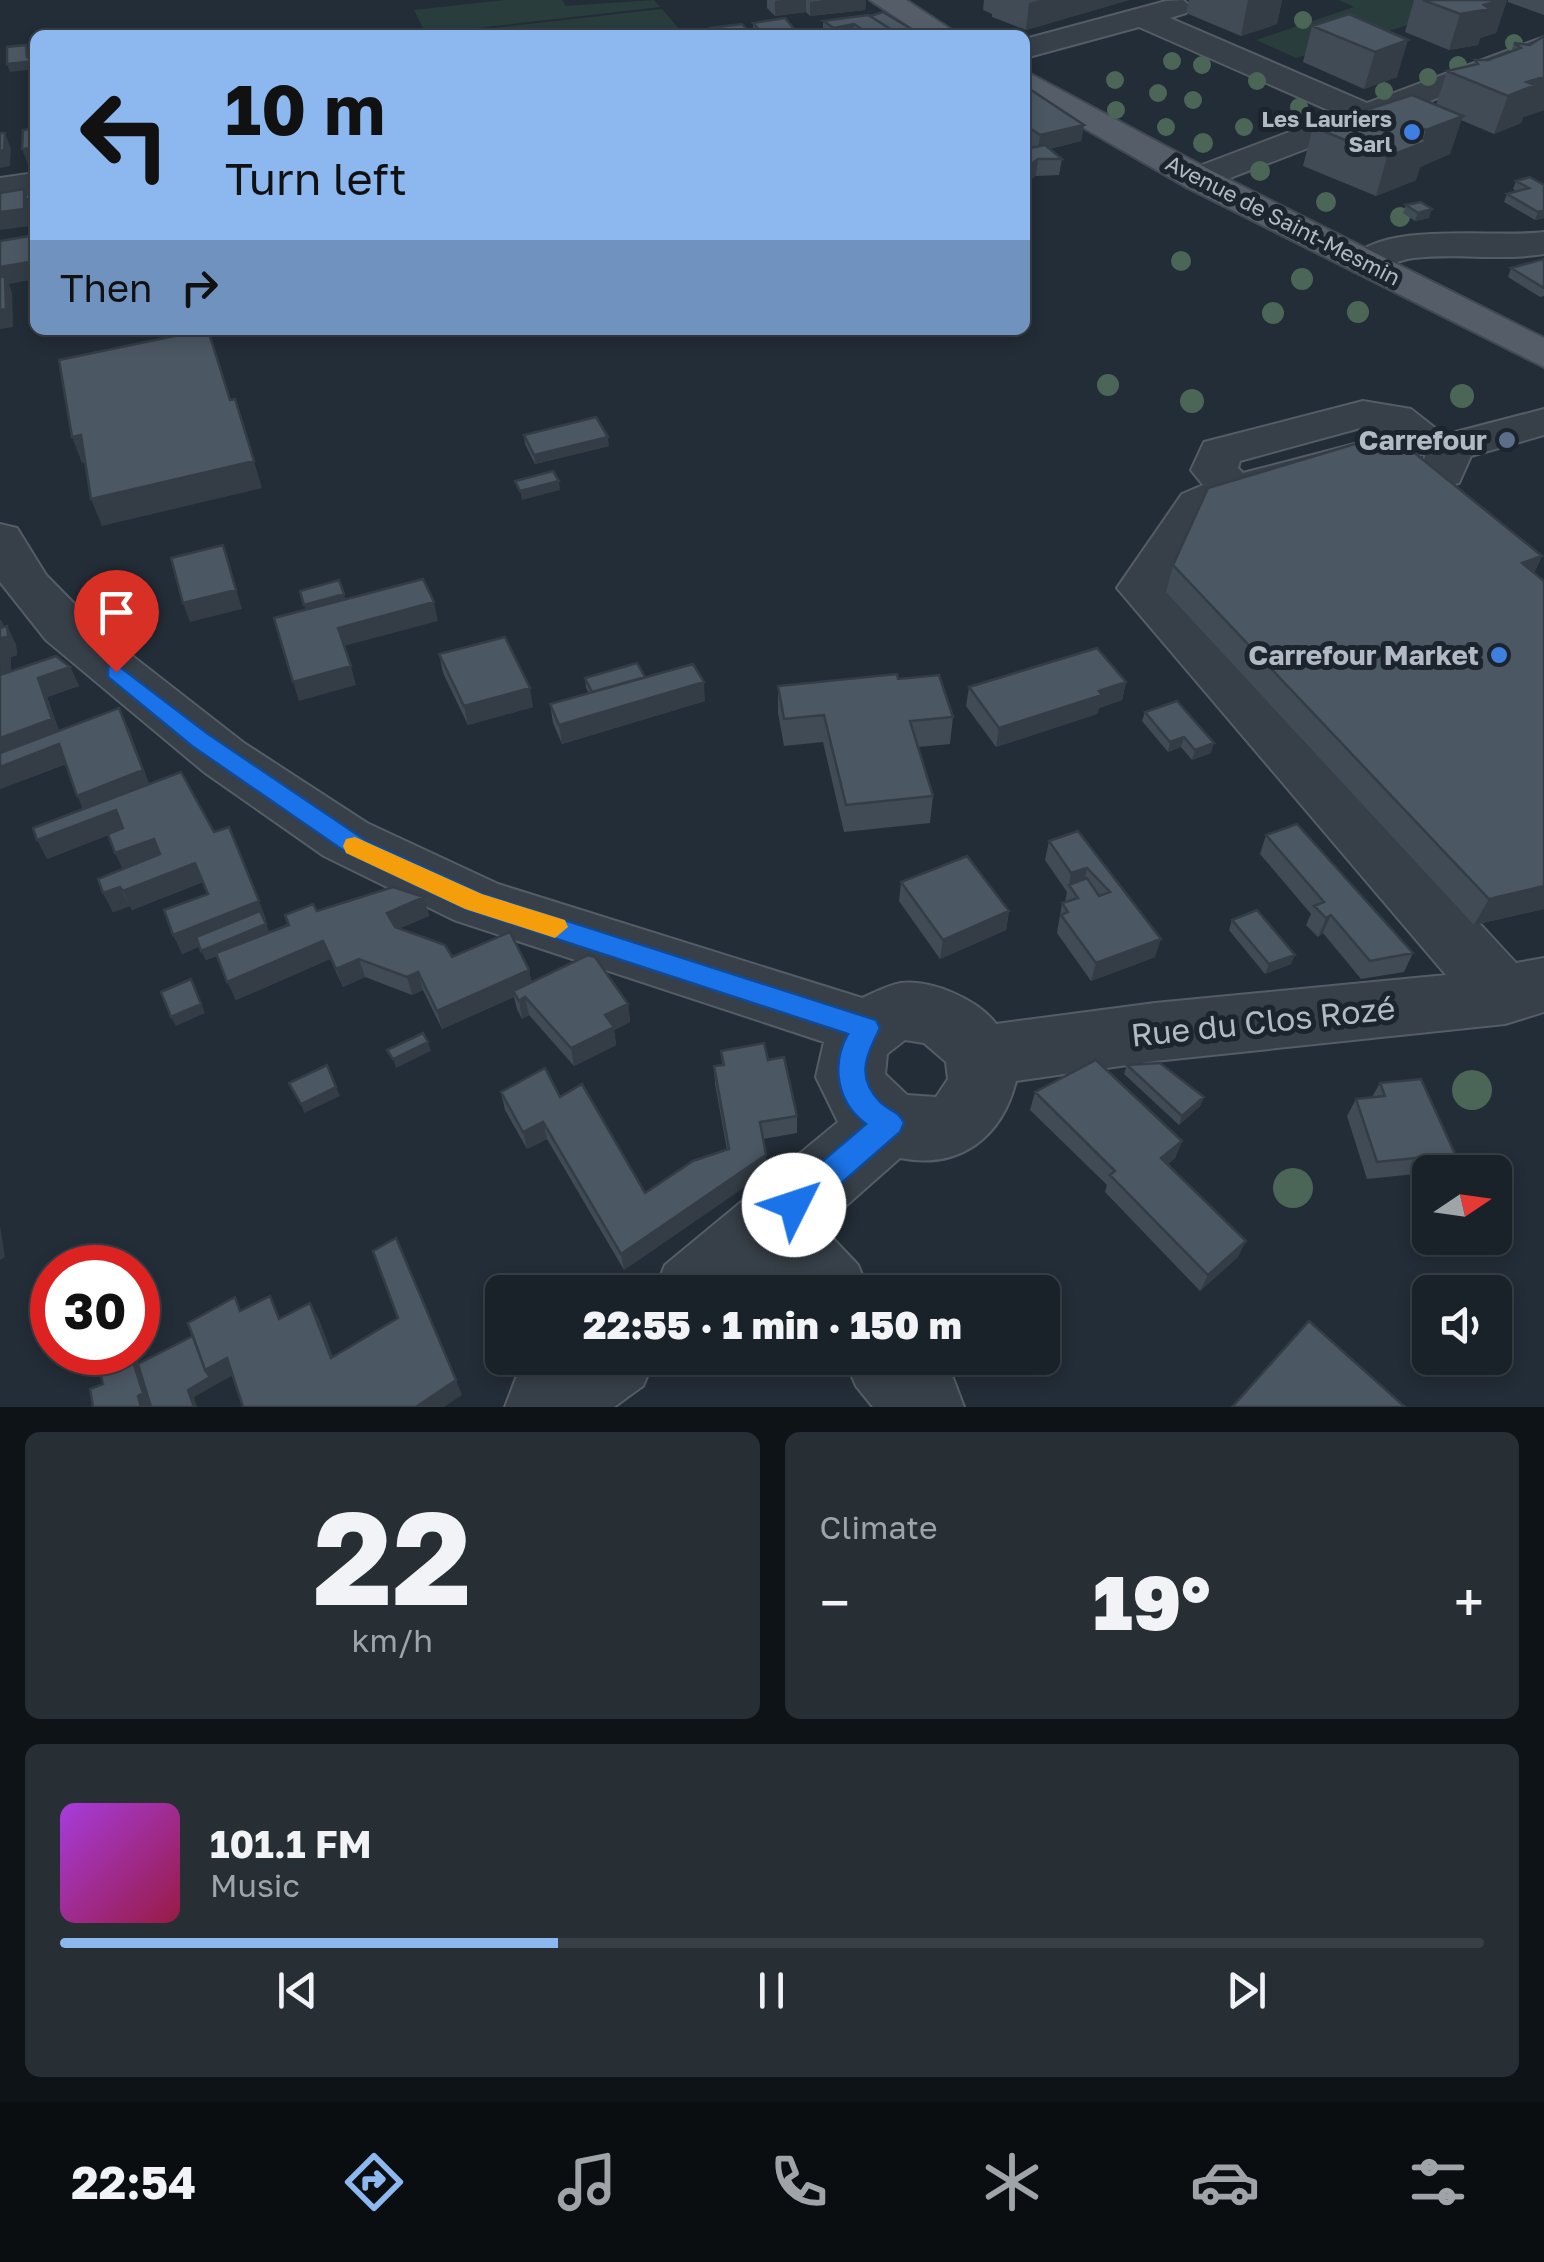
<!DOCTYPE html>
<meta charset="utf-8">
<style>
:root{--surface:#1a2229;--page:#272f35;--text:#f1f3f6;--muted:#9fa4a8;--line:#383f46;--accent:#8cb7ef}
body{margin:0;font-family:"Golos Text",sans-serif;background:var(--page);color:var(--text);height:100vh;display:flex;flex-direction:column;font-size:38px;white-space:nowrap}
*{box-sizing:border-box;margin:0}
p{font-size:32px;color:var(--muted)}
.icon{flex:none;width:55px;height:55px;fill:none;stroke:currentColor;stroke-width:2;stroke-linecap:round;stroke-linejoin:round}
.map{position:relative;height:1407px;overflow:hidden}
.side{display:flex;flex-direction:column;gap:25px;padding:25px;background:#0e1317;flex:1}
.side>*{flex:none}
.top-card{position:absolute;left:30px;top:30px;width:1000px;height:305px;border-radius:15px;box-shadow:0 5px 15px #0003,0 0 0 2px var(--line);background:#8cb7ef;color:#111;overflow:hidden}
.needle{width:65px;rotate:77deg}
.buttons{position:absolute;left:1412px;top:1155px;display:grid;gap:20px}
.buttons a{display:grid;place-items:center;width:100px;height:100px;border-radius:15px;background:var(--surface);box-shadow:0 5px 15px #0003,0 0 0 2px var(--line);font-size:50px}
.speed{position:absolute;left:30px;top:1245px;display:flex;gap:20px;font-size:50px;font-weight:700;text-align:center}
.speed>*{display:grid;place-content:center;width:130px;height:130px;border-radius:50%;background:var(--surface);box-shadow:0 5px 15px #0003,0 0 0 2px var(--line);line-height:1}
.speed .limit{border:15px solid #d22;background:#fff;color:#111}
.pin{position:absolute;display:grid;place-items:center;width:85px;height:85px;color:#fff;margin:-102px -42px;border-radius:50% 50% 50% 0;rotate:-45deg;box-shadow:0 0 10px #0007}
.pin .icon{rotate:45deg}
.me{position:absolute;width:110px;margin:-55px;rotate:49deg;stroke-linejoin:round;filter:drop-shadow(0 0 8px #0008)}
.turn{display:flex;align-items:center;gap:35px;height:210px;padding:0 30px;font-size:45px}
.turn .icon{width:130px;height:130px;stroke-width:2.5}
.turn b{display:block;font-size:70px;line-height:85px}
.then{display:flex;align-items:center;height:95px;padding:0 30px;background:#0003;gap:20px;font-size:38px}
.big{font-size:75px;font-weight:800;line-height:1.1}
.side .widget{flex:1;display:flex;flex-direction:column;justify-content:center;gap:15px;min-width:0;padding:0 35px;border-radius:15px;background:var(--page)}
.side .dial{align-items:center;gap:0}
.dial b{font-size:130px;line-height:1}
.song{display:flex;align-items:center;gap:30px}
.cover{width:120px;height:120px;border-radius:15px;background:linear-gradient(135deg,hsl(280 70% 55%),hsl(340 70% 35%))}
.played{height:10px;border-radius:5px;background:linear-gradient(90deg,var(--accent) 35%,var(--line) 35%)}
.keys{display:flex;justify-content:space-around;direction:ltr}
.heat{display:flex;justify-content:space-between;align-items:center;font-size:55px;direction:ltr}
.side .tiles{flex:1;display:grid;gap:25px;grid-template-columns:1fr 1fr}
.widget:last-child{grid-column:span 2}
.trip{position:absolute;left:485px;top:1275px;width:575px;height:100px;border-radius:15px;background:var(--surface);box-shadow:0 5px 15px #0003,0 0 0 2px var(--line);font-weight:800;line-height:100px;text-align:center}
.dock{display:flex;height:160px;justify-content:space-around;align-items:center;background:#0a0e10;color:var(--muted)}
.dock .icon{width:70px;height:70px}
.dock .active{color:var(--accent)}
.dock b{font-size:45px;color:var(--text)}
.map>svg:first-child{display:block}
.green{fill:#293d3c}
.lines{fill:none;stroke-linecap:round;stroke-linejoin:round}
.minor-casing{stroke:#545d66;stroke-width:4}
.major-casing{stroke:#404851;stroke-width:4}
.minor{fill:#373f48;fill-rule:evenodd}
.major{fill:#555e68;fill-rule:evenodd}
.tree{fill:#4b6557}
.wall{fill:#404b55}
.shaded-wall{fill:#343d45}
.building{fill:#4b5763;stroke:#343d45;stroke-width:2.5}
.route{fill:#1a73e8;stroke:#114b97;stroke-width:2.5}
.slow{fill:#f59e0b}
.shop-dot{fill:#3f7fe0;stroke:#1c242d;stroke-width:4}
.service-dot{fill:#5c6f8a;stroke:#1c242d;stroke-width:4}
.labels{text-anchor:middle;stroke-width:10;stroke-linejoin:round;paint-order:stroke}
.far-poi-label{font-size:22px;font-weight:bold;fill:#b1bac4;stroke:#1c242d;text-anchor:end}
.far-street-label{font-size:22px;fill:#b1bac4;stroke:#1c242d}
.poi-label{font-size:28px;font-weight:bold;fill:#b1bac4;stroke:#1c242d;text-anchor:end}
.near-street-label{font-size:32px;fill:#b1bac4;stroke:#1c242d}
</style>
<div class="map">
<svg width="1544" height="1407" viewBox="0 0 1544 1407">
<rect width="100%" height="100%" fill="#232d37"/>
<path class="green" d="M504 0H562L566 6 654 0 660 7 426 34 414 10Z
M1339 0H1493L1296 58 1256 40 1354 7Z
M662 9 681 31 440 34Z"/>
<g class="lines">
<g class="minor-casing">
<path id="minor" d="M1183 0 1191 7 1186 13 1170 18 1367 103 1544 37V57L1199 190 1186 187 1181 179 1186 171 1337 114 1139 27 1025 58V39L1166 1Z
M35 173V195L0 200V178Z
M1544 232V254C1501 261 1458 253 1414 258 1391 260 1378 277 1353 271L1348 263C1378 219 1494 239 1544 232Z
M1363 401 1411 409 1444 435 1544 409V435L1471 456 1459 483 1443 487 1427 483 1420 473 1426 453 1250 500 1216 514 1169 586 1516 963 1544 958V1012L1505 1024 1155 1061 1016 1081C1002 1137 960 1170 900 1158L822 1227 858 1265 869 1292H781L767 1276 749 1292H654L665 1265 838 1122 816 1077 824 1042 454 920 324 856 204 772 46 640 0 582V524L17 528 46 575 103 633 244 743 367 823 498 884 862 998C874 993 888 985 901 983 931 979 979 1000 996 1024L1155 1003 1446 975 1117 588 1182 494 1203 485 1191 470 1204 442ZM1364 427 1389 435 1243 473 1238 468 1240 461ZM905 1040 924 1043 946 1062 948 1079 936 1097 907 1095 885 1074 887 1054Z
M547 1358H655L643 1386 614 1407H505L516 1378Z
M844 1358H935L953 1378 964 1407H873L856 1386Z"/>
</g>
<g class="major-casing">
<path id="major" d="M870 0H906L959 35H923Z
M1025 71 1212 171 1544 338V367L1186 187 1025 94Z"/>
</g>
<use href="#minor" class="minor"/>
<use href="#major" class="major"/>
</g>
<g class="tree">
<circle cx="1303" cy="20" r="9"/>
<circle cx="1514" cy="43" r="9"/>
<circle cx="1172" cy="61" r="9"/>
<circle cx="1202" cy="65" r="9"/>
<circle cx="1458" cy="65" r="9"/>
<circle cx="1428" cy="77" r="9"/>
<circle cx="1115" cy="80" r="9"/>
<circle cx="1257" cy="81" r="9"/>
<circle cx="1384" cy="91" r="9"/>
<circle cx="1158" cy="93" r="9"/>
<circle cx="1193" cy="100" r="9"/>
<circle cx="1299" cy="107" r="9"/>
<circle cx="1116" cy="110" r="9"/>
<circle cx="1166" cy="127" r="9"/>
<circle cx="1244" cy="127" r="9"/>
<circle cx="1203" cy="143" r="10"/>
<circle cx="1260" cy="171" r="10"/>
<circle cx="1326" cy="202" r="10"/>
<circle cx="1400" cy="217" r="10"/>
<circle cx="1181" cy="261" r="10"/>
<circle cx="1302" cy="279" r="11"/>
<circle cx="1358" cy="312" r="11"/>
<circle cx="1273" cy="313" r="11"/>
<circle cx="1108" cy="385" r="11"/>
<circle cx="1462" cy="396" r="12"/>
<circle cx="1192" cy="401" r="12"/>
<circle cx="1472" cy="1090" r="20"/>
<circle cx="1293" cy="1188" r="20"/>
</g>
<path class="wall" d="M767 0H866L865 10 810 16 806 12 775 16 767 8Z
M984 0H1129L1026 30 992 17V14L983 10Z
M1189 0H1282L1277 24 1241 36 1186 13Z
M1414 0H1507L1496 33 1480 38 1478 45 1449 50 1405 32Z
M1508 0H1544V15L1508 2Z
M1349 14 1397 77 1364 89 1303 62 1312 26Z
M868 15 921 35H823V21Z
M753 23 796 35H753Z
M1544 36V110L1523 117 1521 123 1494 134 1461 120 1450 154 1420 167 1416 180 1376 196 1303 166 1313 127 1436 105 1447 71 1473 65 1475 60H1488L1511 52 1514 43 1530 45Z
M1025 86 1084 125 1081 141 1049 149 1062 159 1059 175 1036 176 1032 147 1025 142Z
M1516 181 1544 185V218L1535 220 1504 202 1507 194 1516 191 1513 189Z
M1406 205 1429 218 1415 221 1403 213Z
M1544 259V296L1540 297 1508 277 1511 268Z
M524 435 609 446 535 464 525 444Z
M1406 452 1542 556 1534 573 1544 909 1474 925 1166 592 1173 565Z
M1 620 4 627 7 626 16 645 17 655 11 657V671L70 667 79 686 47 697 59 731 128 727 149 784 214 832 266 919 264 920 269 932 317 911 424 897 429 916 400 928 452 957 529 970 531 983 628 1004 630 1022 614 1030 616 1045 574 1066 529 1015 522 1019 517 1009 514 997 442 1029 423 990 412 995 365 977 343 987 330 959 236 1000 217 956 206 960 200 946 182 954 208 894 203 882 132 910 130 906 113 912 103 893 123 869 108 835 47 859 83 809 66 764 0 789Z
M439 654 533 707 468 725 443 673Z
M645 677 705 701 562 744 553 723 550 704 589 693 586 688 585 678Z
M898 679 953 717 950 744 918 747 933 796 930 823 844 832 823 742 784 746 778 713V686Z
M1126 682 1122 700 1099 708 1097 714 996 747 966 706 969 687Z
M1145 712 1211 753 1192 760 1181 747 1168 752 1142 721Z
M1078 831 1155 957 1091 981 1057 933 1062 903 1065 902 1067 892 1045 860 1049 841Z
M1266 835 1413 953 1404 972 1361 979 1323 933 1318 937 1306 925 1311 914 1260 854Z
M901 882 1009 911 1006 930 940 959 899 901Z
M1232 920 1291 964 1265 974 1229 930Z
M721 1051 768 1060 797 1116V1133L763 1139 766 1155V1172L624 1270 547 1139 527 1149 505 1110 501 1092 560 1097 645 1193 727 1150 715 1084 714 1066 722 1065Z
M1127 1065 1204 1097 1200 1106 1179 1125 1124 1074Z
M1380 1083 1455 1154 1444 1171 1367 1179 1347 1116 1356 1099 1372 1097Z
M1035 1092 1182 1141 1175 1158 1168 1164 1238 1257 1200 1291 1105 1192 1107 1185 1030 1110Z"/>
<path class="shaded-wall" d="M782 0H806V12L775 16V1Z
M824 0H866L865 10 810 16V2Z
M1040 0H1129L1026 30 1029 3Z
M1248 0H1282L1277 24 1241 36Z
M1500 0H1507L1496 33 1480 38 1478 45 1449 50 1460 14Z
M854 24 853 35H834V28Z
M1408 40 1397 77 1364 89 1375 52Z
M26 45 29 53V62L35 61V69L10 72 7 64 27 57Z
M1544 77V110L1523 117 1521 123 1494 134 1508 96 1527 82Z
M1463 116 1450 154 1420 167 1416 180 1376 196 1387 157 1405 130 1416 126 1409 148 1422 143 1426 130Z
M1084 125 1081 141 1038 151 1040 135Z
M5 133 11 149 10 166 0 168V151Z
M35 148V164L28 165 22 149Z
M1038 159 1036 176 1025 184V169Z
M24 189 30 205V226L0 230V212Z
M1432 209 1429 218 1415 221 1418 213Z
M1544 210V218L1535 220 1538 212Z
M35 261V279L9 284 12 293 13 327 0 329V267Z
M81 435 91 461 82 463 72 437Z
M608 437 609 446 535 464 534 455Z
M254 461 262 488 102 526 91 499Z
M559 481 560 490 522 500 520 491Z
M223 545 242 609 190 622 183 603Z
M1542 556 1529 583 1522 563Z
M344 594 347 604 307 614 304 605Z
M434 602 438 621 344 646 338 628Z
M1 620 8 634 7 626 16 645 17 655 11 657V681L0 684Z
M351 666 356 685 299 701 293 682Z
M70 667 79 686 47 697 61 738 0 760V738L38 678Z
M704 682 705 701 562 744 559 725Z
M1126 682 1122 700 1099 708 1097 714 996 747 999 728Z
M530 688 533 707 468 725 464 706Z
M119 708 151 789 87 815 77 796Z
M1184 737 1181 747 1168 752 1170 742Z
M1214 743 1211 753 1192 760 1195 750Z
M59 744 68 763 0 789V767Z
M116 810 125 829 47 859 37 840Z
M154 839 162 857 124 872 115 853Z
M195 863 203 882 132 910 123 891Z
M1087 868 1083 887 1069 885 1071 873Z
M1544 886V909L1474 925 1489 899Z
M120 887 130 906 113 912 103 893Z
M424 897 429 916 393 931 387 913Z
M259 901 266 919 182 954 173 935Z
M1009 911 1006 930 940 959 943 940Z
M1331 915 1323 933 1318 937 1326 918Z
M266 924 270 934 206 960 201 951Z
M1161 939 1155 957 1091 981 1096 963Z
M323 941 330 959 236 1000 227 982Z
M1295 955 1291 964 1265 974 1269 964Z
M359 959 365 977 343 987 336 969Z
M529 970 533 988 513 991 514 997 442 1029 437 1011Z
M418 972 423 990 412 995 407 977Z
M191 979 205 1013 176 1026 171 1017Z
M525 997 529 1015 522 1019 519 1001Z
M628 1004 630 1022 614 1030 616 1045 574 1066 571 1048 605 1015Z
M428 1042 431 1051 396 1068 393 1059Z
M336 1087 340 1096 304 1113 301 1104Z
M1204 1097 1200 1106 1179 1125 1182 1116Z
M543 1122 547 1139 527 1149 523 1132Z
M1182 1141 1175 1158 1155 1175 1161 1158Z
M766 1155V1172L624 1270 621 1254Z
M0 1225 5 1257 0 1260Z
M1246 1241 1238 1257 1200 1291 1208 1275Z
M310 1303 319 1319 339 1373 331 1358Z
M130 1352 141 1365 154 1407H141Z
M227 1358 237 1373 194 1397 197 1407H194L188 1390 205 1370Z
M456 1380 462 1395 444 1407H416Z"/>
<path class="building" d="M1423 0H1500L1484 5 1490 9 1460 14Z
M883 12 921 35H900L870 16Z
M1349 14 1408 40 1375 52 1312 26Z
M868 15 900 35H871L854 24 834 28 823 21Z
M785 18 796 31 780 35H764L753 23Z
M742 24 752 35H716L710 28Z
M696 32 699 35H666Z
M1544 36V77L1527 82 1535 85 1508 96 1447 71 1478 64 1475 60H1488L1521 48 1514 43 1530 45Z
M26 45 27 57 35 56V61L7 64V47Z
M1025 86 1084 125 1040 135 1025 125Z
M1412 95 1463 116 1426 130 1416 126 1405 130 1428 141 1387 157 1313 127Z
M35 128V148L22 149 23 130Z
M0 133H5L4 150 0 151Z
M1045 145 1062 159H1038L1025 169V149Z
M1530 177 1544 185V210L1538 212 1507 194 1529 188 1516 181Z
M24 189V209L0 212V193Z
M1421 202 1432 209 1418 213 1406 205Z
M35 235V261L0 267V241Z
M1544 259V288L1511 268Z
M5 276 6 309 0 310V277Z
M203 330H208L230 400 235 399 254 461 91 499 81 435 72 437 59 360Z
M596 417 608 437 534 455 524 435Z
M1385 435 1406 452 1411 450 1542 556 1522 563 1544 581V886L1489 899 1173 565 1208 488Z
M553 471 559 481 520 491 515 481Z
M223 545 236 590 183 603 171 558Z
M423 579 434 602 338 628 351 666 293 682 274 618Z
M339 580 344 594 304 605 300 591Z
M0 620V628L7 626 8 636 2 638V662L0 663Z
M505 637 530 688 464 706 439 654Z
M1097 648 1126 682 1099 691 1102 695 999 728 969 687Z
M56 656 70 667 38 678 52 719 0 738V675Z
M637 663 645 677 592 692 585 678Z
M693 664 704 682 559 725 550 704Z
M897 674 898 679 939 675 953 717 910 721 933 796 846 805 824 715 784 719 778 686Z
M1177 701 1214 743 1195 750 1184 737 1170 742 1145 712Z
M119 708 143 770 77 796 59 744 0 767V753Z
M181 772 214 832 229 827 259 901 173 935 164 910 208 894 195 863 123 891 120 887 103 893 98 879 160 854 154 839 115 853 108 834 123 828 116 810 37 840 33 828Z
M1297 824 1413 953 1370 961 1331 915 1326 918 1314 906 1324 902 1266 835Z
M1078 831 1161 939 1096 963 1061 915 1068 912 1062 903 1078 898 1069 885 1087 878 1099 896 1110 892 1087 868 1071 873 1049 841Z
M967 856 1009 911 943 940 901 882Z
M393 887 424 897 387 913 395 927 445 945 452 957 510 932 529 970 437 1011 418 972 407 977 359 959 336 969 323 941 227 982 216 953 289 925 285 915 313 904 317 911Z
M1257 910 1295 955 1269 964 1232 920Z
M260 911 266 924 201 951 196 937Z
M588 955 595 957 628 1004 605 1015 614 1027 571 1048 525 997 519 1001 513 991Z
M191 979 201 1004 171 1017 161 992Z
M423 1033 428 1042 393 1059 387 1050Z
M764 1043 768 1060 784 1057 797 1116 760 1122 766 1155 621 1254 543 1122 523 1132 501 1092 545 1068 560 1097 582 1084 645 1193 693 1161 729 1149 714 1066 724 1065 721 1051Z
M1096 1060 1182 1141 1161 1158 1246 1241 1208 1275 1110 1175 1115 1171 1035 1092Z
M1160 1063 1204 1097 1182 1116 1127 1065Z
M327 1065 336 1087 301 1104 289 1083Z
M1421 1079 1455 1154 1377 1162 1356 1099 1385 1096 1380 1083Z
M396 1238 456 1380 416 1407H243L227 1358 205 1370 188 1323 235 1297 240 1311 270 1296 279 1319 310 1303 331 1358 398 1318 373 1251Z
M1309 1321 1405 1407H1232Z
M193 1336 205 1370 210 1377 188 1390 194 1407H151L138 1364Z
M123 1352H130L143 1393 138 1396 141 1407H93L90 1389 103 1384 98 1364Z"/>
<path class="route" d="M116 664 208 734 365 840 483 894 876 1020 880 1028C867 1055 855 1076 880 1102 889 1111 898 1110 904 1123L900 1132 805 1215 794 1219 783 1215 779 1205 783 1195 866 1124C836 1102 831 1064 848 1034L465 909 347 853 192 746 108 677V667Z"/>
<path class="slow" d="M355 837 482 894 565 920 568 927 555 938 465 909 346 853 343 846 346 839Z"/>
<g class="shop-dot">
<circle cx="1412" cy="132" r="10"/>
<circle cx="1499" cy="655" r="10"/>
</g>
<circle class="service-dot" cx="1507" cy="440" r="10"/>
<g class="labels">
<g class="far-poi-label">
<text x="1392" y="127">Les Lauriers<tspan x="1392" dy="25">Sarl</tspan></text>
</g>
<g class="far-street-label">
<text transform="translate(1283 220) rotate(27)" y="8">Avenue de Saint-Mesmin</text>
</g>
<g class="poi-label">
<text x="1487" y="450">Carrefour</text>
<text x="1479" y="665">Carrefour Market</text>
</g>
<g class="near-street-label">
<text transform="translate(1263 1022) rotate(-6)" y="11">Rue du Clos Rozé</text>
</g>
</g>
</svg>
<div class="buttons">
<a><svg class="needle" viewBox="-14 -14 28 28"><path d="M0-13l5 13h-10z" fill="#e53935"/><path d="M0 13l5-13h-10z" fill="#9fa4a8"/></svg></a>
<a><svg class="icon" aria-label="sound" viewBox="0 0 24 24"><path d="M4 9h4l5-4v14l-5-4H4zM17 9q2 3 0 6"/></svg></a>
</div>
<div class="speed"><div class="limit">30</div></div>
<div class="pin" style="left:116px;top:672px;background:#d93025"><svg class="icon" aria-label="arrive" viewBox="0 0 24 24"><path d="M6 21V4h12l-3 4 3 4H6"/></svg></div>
<svg class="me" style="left:794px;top:1205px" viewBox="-20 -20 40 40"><circle r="19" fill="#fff"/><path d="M0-13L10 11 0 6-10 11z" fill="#1a73e8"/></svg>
<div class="trip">22:55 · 1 min · 150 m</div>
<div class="top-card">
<div class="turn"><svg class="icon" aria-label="left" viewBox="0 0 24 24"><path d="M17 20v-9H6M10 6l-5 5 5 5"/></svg><div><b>10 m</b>Turn left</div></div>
<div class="then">Then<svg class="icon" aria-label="right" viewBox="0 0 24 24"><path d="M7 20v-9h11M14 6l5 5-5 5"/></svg></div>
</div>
</div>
<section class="side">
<div class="tiles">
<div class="widget dial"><b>22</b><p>km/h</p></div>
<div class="widget"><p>Climate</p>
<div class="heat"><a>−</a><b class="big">19°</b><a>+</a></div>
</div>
<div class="widget">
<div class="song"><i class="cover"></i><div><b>101.1 FM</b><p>Music</p></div></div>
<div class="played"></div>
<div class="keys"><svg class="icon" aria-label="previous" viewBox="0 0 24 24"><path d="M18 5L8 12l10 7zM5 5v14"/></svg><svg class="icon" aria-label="pause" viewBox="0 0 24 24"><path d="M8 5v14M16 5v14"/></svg><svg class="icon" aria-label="next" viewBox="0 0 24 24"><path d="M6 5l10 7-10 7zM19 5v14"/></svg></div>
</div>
</div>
</section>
<nav class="dock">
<b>22:54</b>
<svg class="icon active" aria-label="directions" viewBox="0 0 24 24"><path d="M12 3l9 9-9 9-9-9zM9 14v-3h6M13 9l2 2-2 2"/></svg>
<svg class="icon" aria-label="music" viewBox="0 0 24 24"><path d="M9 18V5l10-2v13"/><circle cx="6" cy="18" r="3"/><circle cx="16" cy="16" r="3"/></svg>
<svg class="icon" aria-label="phone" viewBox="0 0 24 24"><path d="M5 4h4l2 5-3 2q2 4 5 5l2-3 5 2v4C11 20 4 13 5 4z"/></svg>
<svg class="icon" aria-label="climate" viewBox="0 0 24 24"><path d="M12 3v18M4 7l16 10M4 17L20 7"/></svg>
<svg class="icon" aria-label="car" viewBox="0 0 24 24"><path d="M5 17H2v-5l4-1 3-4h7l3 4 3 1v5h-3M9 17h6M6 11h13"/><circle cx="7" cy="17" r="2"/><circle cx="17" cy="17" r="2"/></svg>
<svg class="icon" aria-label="filters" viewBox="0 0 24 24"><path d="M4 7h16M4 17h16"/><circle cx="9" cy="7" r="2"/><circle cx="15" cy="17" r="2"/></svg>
</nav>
